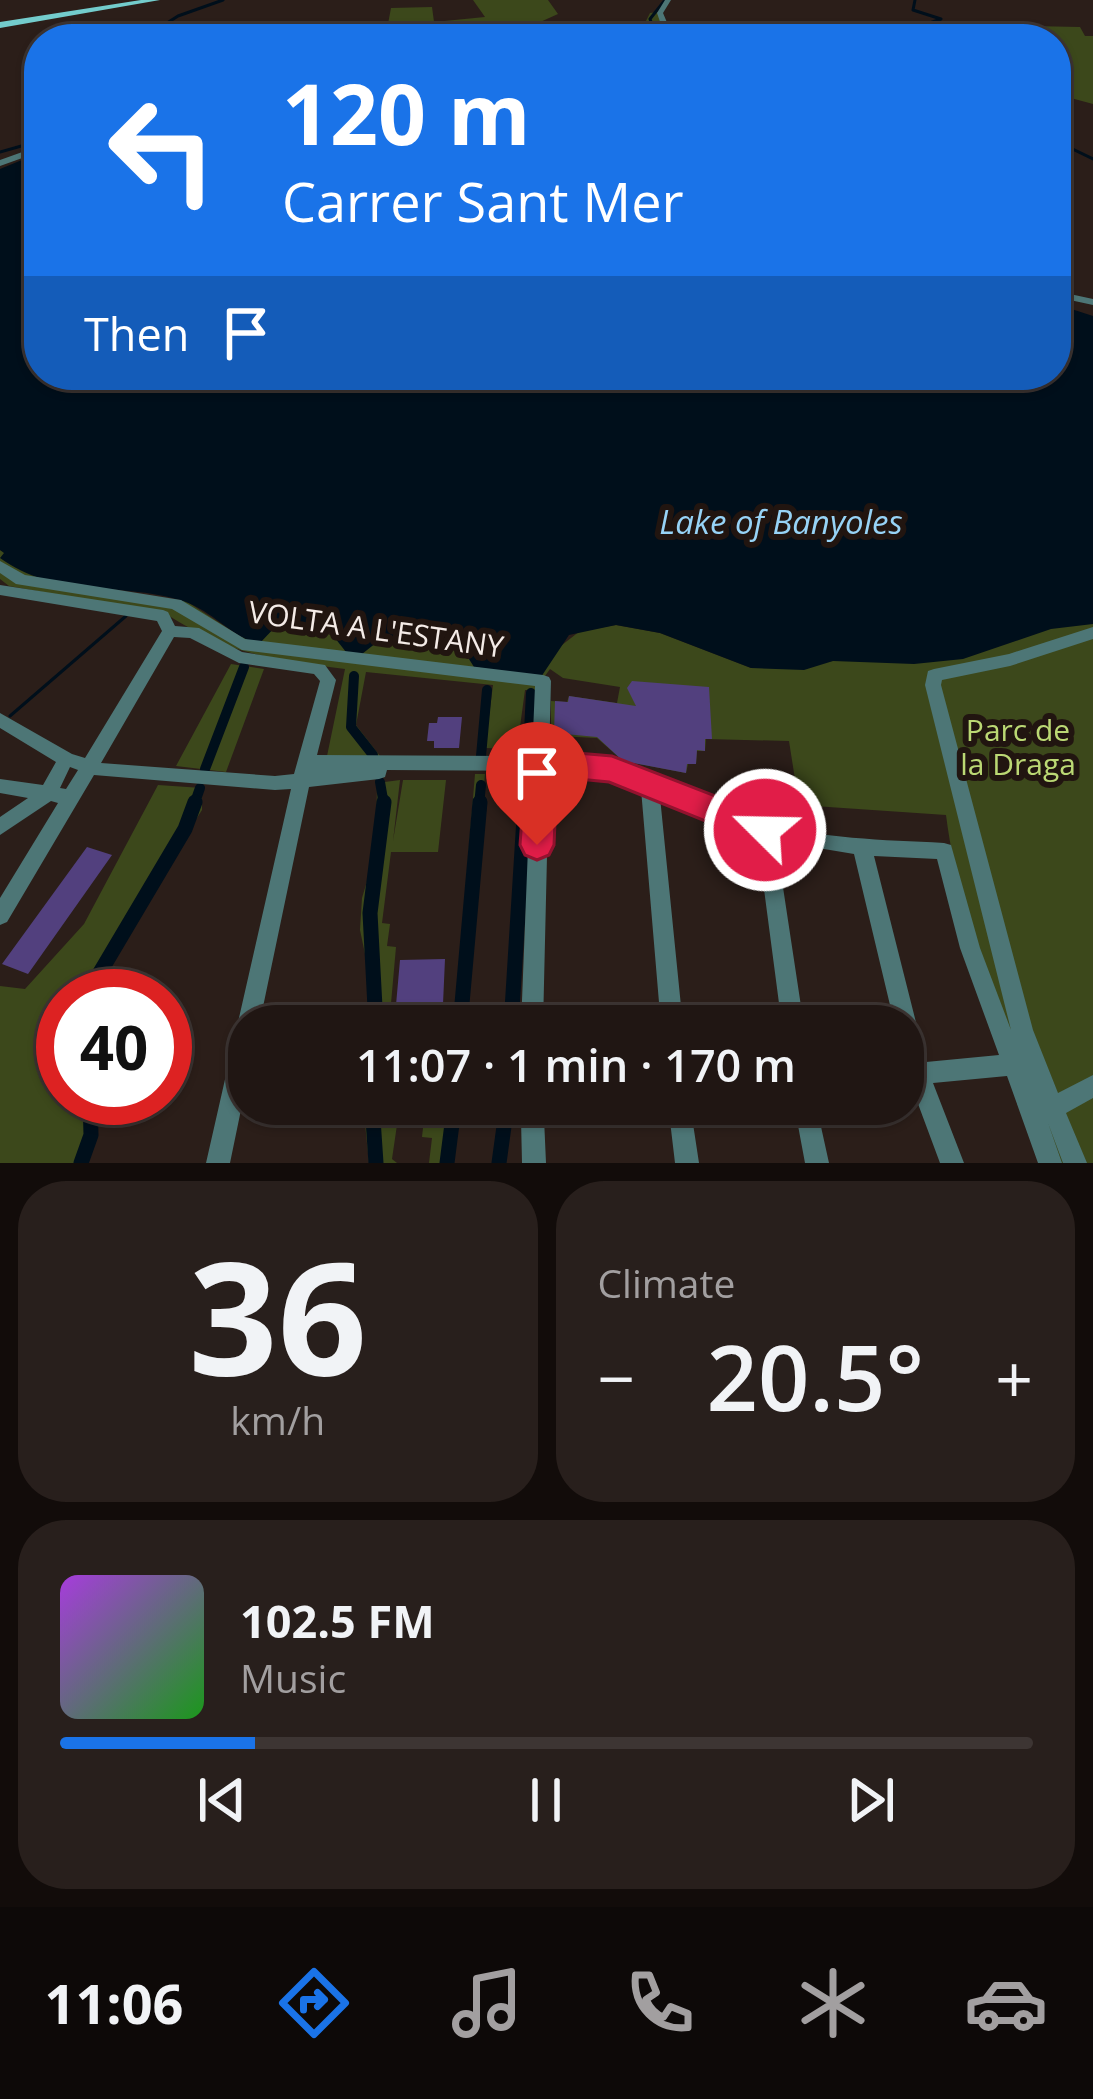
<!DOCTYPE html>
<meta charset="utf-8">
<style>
:root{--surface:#201613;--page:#281f1c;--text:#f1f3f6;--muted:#a29fa0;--line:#3d3533;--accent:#1a73e8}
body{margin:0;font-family:"Open Sans",sans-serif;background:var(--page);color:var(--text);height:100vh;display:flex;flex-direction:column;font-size:45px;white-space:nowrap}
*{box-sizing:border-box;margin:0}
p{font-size:39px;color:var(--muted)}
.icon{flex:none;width:66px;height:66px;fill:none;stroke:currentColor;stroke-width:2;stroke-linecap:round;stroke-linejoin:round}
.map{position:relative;height:1163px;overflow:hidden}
.sheet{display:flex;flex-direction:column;gap:18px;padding:18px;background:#120c0a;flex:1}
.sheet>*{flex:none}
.banner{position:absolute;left:24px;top:24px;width:1047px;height:366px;border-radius:48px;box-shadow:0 3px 9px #0004,0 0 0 3px var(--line);background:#1a73e8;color:#fff;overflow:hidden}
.speed{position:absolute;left:36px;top:969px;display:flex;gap:24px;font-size:60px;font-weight:700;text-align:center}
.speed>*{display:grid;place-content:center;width:156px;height:156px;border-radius:50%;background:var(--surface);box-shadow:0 3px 9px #0004,0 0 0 3px var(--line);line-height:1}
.speed .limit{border:18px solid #d22;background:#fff;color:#111}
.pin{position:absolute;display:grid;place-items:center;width:102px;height:102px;color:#fff;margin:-123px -51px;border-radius:50% 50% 50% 0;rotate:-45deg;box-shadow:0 0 12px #0007}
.pin .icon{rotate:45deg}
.me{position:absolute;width:132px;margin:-66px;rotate:293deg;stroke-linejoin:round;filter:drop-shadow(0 0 9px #0008)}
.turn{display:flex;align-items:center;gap:42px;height:252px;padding:0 60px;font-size:54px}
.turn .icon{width:156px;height:156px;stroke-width:2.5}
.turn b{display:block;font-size:84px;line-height:102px}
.then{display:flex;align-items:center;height:114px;padding:0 60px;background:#0003;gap:24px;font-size:45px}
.big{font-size:90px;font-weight:600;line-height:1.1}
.sheet .widget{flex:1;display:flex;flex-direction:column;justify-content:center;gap:18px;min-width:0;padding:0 42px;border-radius:48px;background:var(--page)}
.sheet .dial{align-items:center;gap:0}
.dial b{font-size:156px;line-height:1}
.song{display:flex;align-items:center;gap:36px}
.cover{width:144px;height:144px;border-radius:18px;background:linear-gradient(135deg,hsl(280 70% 55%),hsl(120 70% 35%))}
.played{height:12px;border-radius:6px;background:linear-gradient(90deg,var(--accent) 20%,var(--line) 20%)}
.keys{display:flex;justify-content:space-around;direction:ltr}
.heat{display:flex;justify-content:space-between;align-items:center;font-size:66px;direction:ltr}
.sheet .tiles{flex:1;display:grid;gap:18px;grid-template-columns:1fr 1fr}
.widget:last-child{grid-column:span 2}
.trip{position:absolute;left:228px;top:1005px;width:696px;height:120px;border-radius:48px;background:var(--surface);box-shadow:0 3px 9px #0004,0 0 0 3px var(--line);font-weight:600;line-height:120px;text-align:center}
.tabs{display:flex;height:192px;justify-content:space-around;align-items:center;background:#0d0908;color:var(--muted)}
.tabs .icon{width:84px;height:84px}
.tabs .current{color:var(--accent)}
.tabs b{font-size:54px;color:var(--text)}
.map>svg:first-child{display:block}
.green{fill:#3c481b}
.water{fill:#000f1b}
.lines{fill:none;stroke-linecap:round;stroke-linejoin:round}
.stream{stroke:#000f1b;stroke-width:3}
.canal-far1{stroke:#000f1b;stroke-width:10}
.canal{stroke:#000f1b;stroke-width:15}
.building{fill:#52407e}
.minor{fill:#4d7676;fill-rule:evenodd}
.major{fill:#73cccc;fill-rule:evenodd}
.route{fill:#e11d48;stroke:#92132f;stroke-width:3}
.labels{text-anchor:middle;stroke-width:12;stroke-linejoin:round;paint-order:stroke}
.street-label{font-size:30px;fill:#f4ebe7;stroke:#211510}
.park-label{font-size:30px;fill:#bbd874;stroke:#211510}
.water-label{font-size:33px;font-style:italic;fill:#97d3f6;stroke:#211510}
</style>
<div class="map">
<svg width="1093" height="1163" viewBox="0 0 1093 1163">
<rect width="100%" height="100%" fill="#2b1e19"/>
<path class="green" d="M473 0H548L558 14 538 23 551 26 641 31 650 13 658 12 668 39H359L362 25 388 24 391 8 432 7 434 22 485 17Z
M1030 26 1080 27 1085 36H1093V104L1056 94V39H1026Z
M0 550 104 591 186 601 241 637 263 638 277 625C301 627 330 628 346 647L388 638 450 645 470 657 562 645 580 631 616 625 660 633 751 668 833 661 1093 619V1163H1061C1015 1053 961 934 946 815L799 805 789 741 706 739 705 751H697L696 764H688L686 773 623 761 597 738 556 736 551 725V701L567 702 569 696 617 703 620 687 563 678 550 669 535 690H525L517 749 485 748 493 685 366 672 356 725 380 756H327L345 669C267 658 231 655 166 614L9 586 0 579Z
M231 664 264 669 226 772 176 766Z
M475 774H485L462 1026H454Z
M400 780 393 841 403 780H446L438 852H391L382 923 390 924 387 946 396 947 389 1026H369L370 978 360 930 362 898 376 851 377 783Z
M158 785 202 788V810C162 871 133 938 88 996H63V1098L99 1100V1123L87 1163H0V986L25 989 84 924Z
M363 1104H455L449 1163H429L432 1138 422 1137 424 1119 398 1118 392 1159 397 1163H369Z"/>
<path class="water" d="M39 153V375H1056V304L1093 316V624L1051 629 963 659 914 664 833 661 804 670 751 668 660 633 616 625 569 635 541 677 474 667 462 648 381 639 362 654 346 652 331 633 277 625 260 643 252 642C226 631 208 608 180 600 119 582 55 598 0 558L4 553 0 550V169Z"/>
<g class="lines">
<path class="stream" d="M915 0 913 10 941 19 924 25 929 39
M142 39 178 16 223 0
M518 39 535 27
M633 39 653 27 650 19 665 0
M1056 141 1093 159
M0 152 39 141
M10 716 126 616"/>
<path class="canal-far1" d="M354 676 351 727 373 755
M528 751 531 693
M481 756 487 690
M205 769 244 667
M380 782 384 805
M194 805 200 788
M479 805 481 785
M525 805 527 772"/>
<path class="canal" d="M86 996 185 829 195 802
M376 1026 370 913 384 802
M460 1026 480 802
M511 1026 525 802
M372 1104 376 1163
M81 1163 91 1135 90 1098
M447 1163 453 1116
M499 1163 505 1119"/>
</g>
<path class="building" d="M632 681 709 687 712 739H705V751L697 750 696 764H687L686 773 623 761 597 737 554 733 555 701 568 702 569 696 636 706 627 688Z
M438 717H462L459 748H434V741H427L429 723H437Z
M87 847 112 855 28 974 2 964Z
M445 959 443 1004 396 1005 400 960Z"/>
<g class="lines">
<path class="minor" d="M665 0H671L663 13 674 39H666L657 13Z
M354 23 361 25 358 39H350Z
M39 146V152L0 166V160Z
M1056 291 1093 299V305L1056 297Z
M0 561 25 575 181 600 245 639 543 675 549 677 551 681 549 757C630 757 686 799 760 821 820 839 882 840 944 843L951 845 980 948 1039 1104 1011 1030 925 685 928 671 934 669 1009 654 1093 627V639L1010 666 942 680 941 685 1033 1030 1058 1093 1093 1075V1098L1066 1113 1087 1163H1063L1048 1123 1062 1163H1038L1007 1076 933 1083 964 1163H940L911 1085 903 1086V1026H895L854 854 776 841 804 1026H782L757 836 660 797 683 1026H661L641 789C609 777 584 771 549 771L543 1026H521L531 771 387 770 385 777 379 779 309 787 259 1026H249V1071L230 1163H206L291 789 275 790 94 775 7 922 0 925V898L58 803 51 801 0 835V817L28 798 0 793V779L43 785 56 762 0 728V713L72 754 85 758 162 631 157 621 0 595V585L163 610 168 612 175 626 199 628 242 652 325 665 336 680 317 755 532 756 535 686 242 650 172 609 16 584 0 573ZM174 637 190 638 239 663 314 674 320 681 294 774 275 776 101 763ZM70 767 78 770 66 789 60 788ZM874 856 937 859 960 948 999 1055 926 1062Z
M451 1104H578L575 1112 544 1118 546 1163H522L521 1119 462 1115 454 1112Z
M668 1104H690L699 1163H675Z
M794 1104H816L829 1163H805Z"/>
<path class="major" d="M141 0H160L0 28V22Z"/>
</g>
<path class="route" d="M542 750 612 756 777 820 782 830 777 840 765 845 609 782 557 777 554 845 549 855 537 860 525 855 520 845 526 763 530 753Z"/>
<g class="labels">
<g class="street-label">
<text transform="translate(376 630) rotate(8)" y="10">VOLTA A L'ESTANY</text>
</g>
<g class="park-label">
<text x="1018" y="741">Parc de<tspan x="1018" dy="34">la Draga</tspan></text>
</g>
<g class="water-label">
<text x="781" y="534">Lake of Banyoles</text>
</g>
</g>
</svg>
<div class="speed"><div class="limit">40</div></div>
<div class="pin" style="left:537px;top:845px;background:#d93025"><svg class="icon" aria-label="arrive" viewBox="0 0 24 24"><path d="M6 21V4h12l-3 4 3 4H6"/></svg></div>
<svg class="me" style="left:765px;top:830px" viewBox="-20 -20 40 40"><circle r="17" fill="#e11d48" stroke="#fff" stroke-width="3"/><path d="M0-11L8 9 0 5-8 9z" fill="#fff"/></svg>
<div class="trip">11:07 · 1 min · 170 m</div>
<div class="banner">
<div class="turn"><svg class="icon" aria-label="left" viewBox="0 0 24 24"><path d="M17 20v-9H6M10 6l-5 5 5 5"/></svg><div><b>120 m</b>Carrer Sant Mer</div></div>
<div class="then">Then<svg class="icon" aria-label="arrive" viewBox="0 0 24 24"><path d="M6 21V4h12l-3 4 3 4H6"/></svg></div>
</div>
</div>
<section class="sheet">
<div class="tiles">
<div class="widget dial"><b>36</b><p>km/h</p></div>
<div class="widget"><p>Climate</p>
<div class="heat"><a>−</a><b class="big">20.5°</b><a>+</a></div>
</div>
<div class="widget">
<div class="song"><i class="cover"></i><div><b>102.5 FM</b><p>Music</p></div></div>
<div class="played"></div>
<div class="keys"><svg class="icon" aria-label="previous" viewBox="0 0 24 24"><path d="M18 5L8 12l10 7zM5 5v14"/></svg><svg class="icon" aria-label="pause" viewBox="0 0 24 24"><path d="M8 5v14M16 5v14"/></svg><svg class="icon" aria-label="next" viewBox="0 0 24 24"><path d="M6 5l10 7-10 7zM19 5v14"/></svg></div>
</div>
</div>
</section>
<nav class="tabs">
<b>11:06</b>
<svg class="icon current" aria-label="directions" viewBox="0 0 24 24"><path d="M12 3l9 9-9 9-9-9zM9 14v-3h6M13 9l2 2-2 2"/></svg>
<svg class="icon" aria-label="music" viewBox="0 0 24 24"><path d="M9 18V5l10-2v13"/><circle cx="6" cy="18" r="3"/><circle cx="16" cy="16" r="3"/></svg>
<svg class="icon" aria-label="phone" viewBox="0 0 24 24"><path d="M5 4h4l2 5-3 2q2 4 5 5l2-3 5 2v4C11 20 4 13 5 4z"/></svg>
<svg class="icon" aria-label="climate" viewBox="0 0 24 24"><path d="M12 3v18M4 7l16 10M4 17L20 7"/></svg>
<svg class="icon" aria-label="car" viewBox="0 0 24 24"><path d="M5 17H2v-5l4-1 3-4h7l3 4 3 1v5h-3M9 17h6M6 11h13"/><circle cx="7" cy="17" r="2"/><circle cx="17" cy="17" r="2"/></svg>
</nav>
